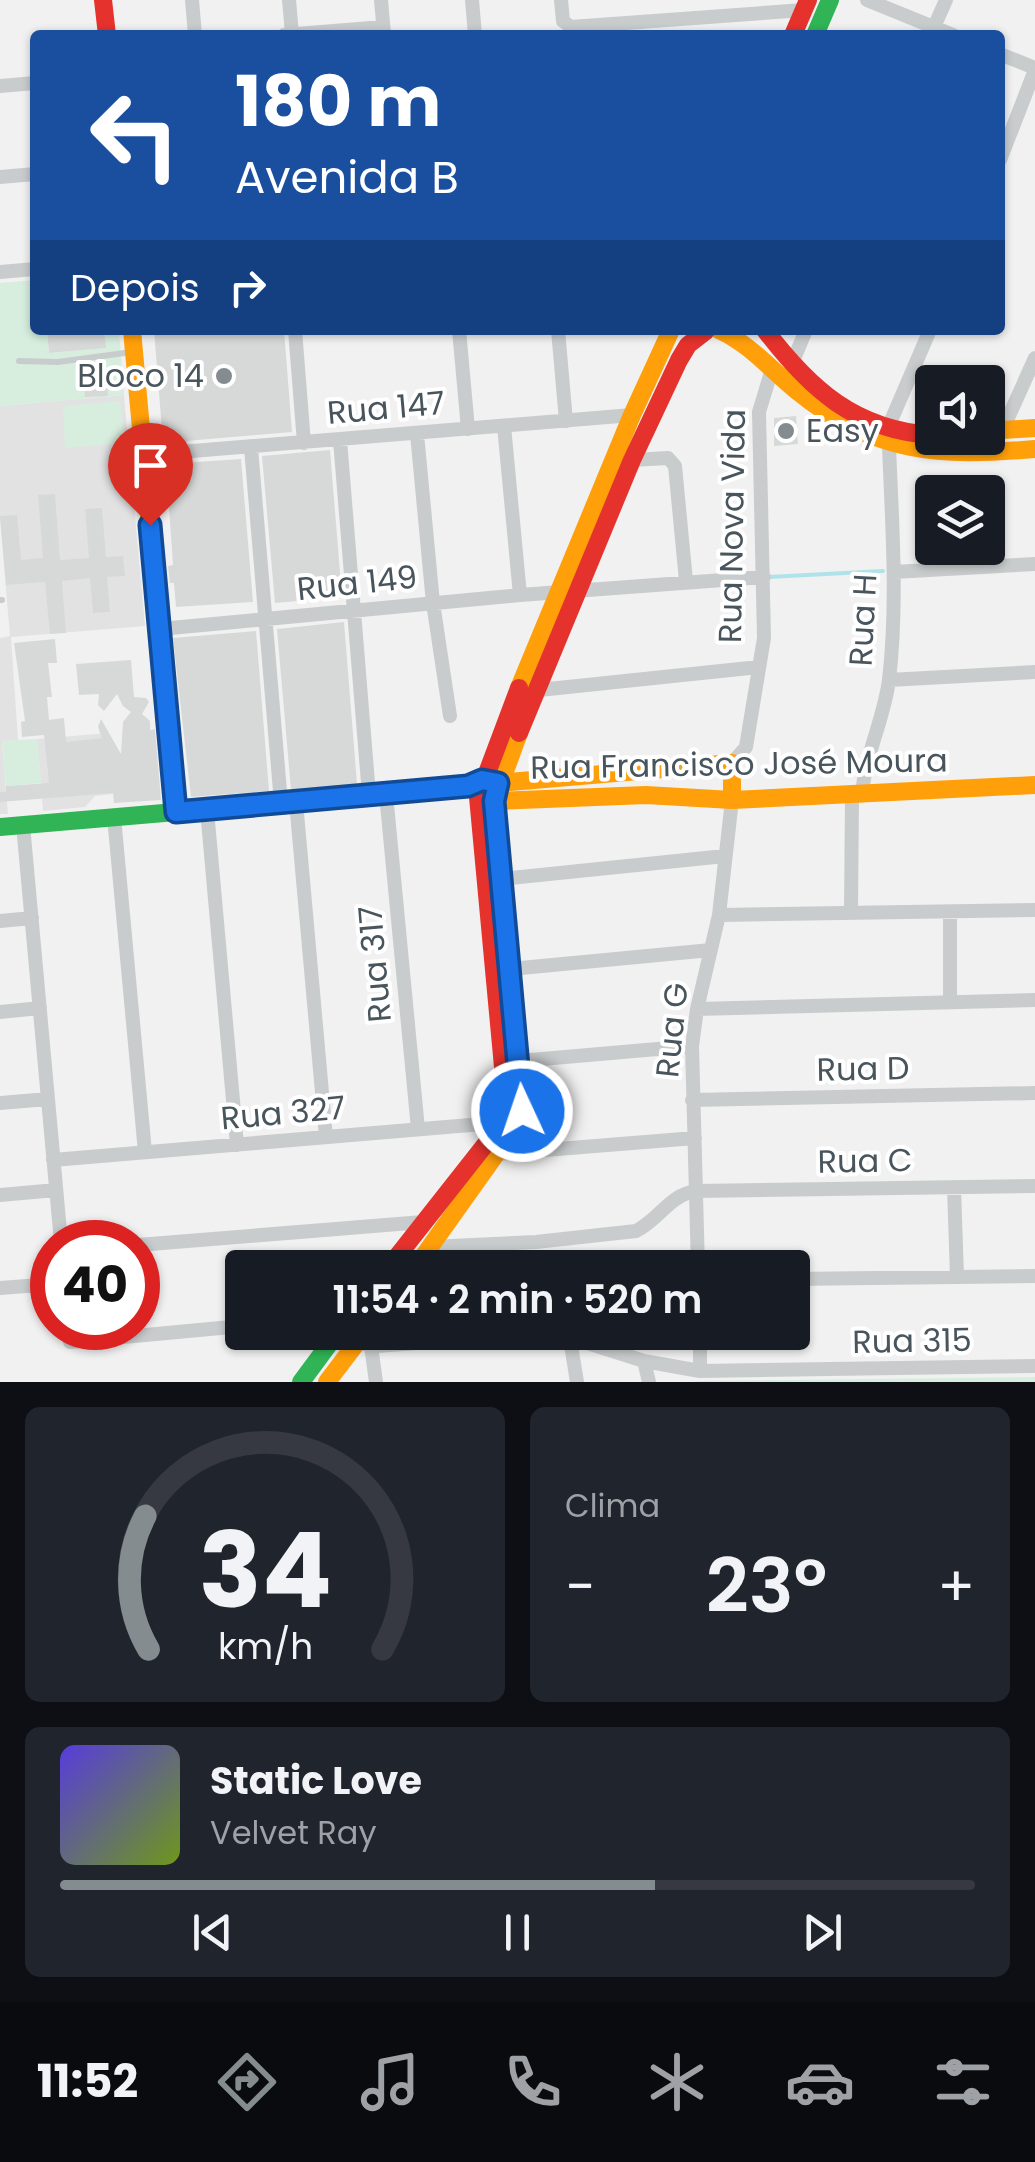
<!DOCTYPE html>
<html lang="pt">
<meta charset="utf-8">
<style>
:root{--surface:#171b24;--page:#20242c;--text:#f1f3f6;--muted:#9ea1a6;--line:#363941;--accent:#848c90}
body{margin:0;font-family:Poppins,sans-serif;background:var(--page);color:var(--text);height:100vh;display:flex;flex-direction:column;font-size:38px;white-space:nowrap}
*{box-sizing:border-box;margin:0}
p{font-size:32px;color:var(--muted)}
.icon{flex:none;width:55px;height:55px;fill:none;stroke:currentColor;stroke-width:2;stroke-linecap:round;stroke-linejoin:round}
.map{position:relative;height:1382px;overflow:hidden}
.sheet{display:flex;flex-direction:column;gap:25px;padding:25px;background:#0d0f14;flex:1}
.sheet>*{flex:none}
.banner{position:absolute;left:30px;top:30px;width:975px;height:305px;border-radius:10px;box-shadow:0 2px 8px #0004;background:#1a4fa0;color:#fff;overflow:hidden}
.controls{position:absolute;left:915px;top:365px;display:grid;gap:20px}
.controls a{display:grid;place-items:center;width:90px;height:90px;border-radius:10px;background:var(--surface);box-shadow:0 2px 8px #0004;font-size:50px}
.speed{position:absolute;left:30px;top:1220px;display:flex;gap:20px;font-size:50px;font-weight:700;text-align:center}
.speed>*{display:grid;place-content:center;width:130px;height:130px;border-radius:50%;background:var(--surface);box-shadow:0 2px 8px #0004;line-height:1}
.speed .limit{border:15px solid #d22;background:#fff;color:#111}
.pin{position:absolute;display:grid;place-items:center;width:85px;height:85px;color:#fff;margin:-102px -42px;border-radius:50% 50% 50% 0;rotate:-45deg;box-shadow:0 0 10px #0007}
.pin .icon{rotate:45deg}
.me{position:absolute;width:110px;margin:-55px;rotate:357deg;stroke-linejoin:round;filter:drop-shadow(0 0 8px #0008)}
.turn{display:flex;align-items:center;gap:35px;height:210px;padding:0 40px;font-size:45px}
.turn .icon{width:130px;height:130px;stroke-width:2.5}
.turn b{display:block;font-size:70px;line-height:85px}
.then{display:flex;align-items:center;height:95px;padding:0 40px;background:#0003;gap:20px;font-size:38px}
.big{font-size:75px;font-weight:600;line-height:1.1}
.sheet .card{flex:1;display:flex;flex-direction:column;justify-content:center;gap:15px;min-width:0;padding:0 35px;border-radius:15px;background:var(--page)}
.sheet .dial{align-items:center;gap:0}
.dial svg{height:260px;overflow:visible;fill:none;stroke:var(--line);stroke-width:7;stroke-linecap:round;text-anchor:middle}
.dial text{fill:var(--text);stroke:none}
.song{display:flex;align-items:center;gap:30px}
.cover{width:120px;height:120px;border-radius:15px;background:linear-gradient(135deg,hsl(250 70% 55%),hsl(80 70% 35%))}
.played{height:10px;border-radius:5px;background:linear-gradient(90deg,var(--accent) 65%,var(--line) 65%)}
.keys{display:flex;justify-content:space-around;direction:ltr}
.heat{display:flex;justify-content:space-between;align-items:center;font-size:55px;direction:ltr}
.sheet .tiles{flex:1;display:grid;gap:25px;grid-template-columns:1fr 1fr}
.card:last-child{grid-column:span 2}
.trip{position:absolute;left:225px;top:1250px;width:585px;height:100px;border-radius:10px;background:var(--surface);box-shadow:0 2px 8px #0004;font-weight:600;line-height:100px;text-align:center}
.menu{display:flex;height:160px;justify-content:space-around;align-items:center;background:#090b0e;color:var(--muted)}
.menu .icon{width:70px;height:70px}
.menu .current{color:var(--accent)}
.menu b{font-size:45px;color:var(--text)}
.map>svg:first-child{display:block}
.education{fill:#e3e2e3}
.green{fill:#d7eede}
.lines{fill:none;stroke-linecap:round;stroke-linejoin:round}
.stream{stroke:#afe3e9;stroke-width:4}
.building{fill:#d7d9d9}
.path{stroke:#b9c3bf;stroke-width:2.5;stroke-dasharray:8 5;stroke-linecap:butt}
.lane{stroke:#c9cccd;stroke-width:6}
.street{stroke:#c9cccd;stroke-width:14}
.fast{stroke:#30b455;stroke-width:18}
.slow{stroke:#ff9f0a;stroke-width:18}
.jam{stroke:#e5322d;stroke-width:18}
.route-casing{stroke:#114b97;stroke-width:25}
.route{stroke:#1a73e8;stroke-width:18}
.poi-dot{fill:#848c90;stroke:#fff;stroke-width:4}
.labels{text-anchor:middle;stroke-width:8;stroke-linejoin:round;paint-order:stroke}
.poi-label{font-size:32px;fill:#49555c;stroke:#fff;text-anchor:end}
.street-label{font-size:32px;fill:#49555c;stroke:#fff}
</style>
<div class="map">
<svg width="1035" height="1382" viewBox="0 0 1035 1382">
<rect width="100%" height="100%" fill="#f1f1f1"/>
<path class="education" d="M124 395 145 626 11 637 18 740 2 742 8 814H0V638L10 636 0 518V406Z
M108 733 113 794 95 796 85 807 43 811 37 739Z"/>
<path class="green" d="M35 280V330H47L49 353 105 348 104 330H119L124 395 0 406V283Z
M120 401 125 443 65 448 63 406Z
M37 739 41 783 6 786 2 741Z
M1035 1377V1382H691L700 1381Z"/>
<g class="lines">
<path class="stream" d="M769 577 883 571"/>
</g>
<path class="building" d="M47 330H65V333L104 330 106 348 49 353Z
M154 330H284L292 432 163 443Z
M107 374 108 396 85 397 83 376Z
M796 416 798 444 774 446V418Z
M330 450 342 597 275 603 262 456Z
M241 459 253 602 176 607 174 583H170L168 566 173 565 166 464Z
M55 494 60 560 89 558 85 509 102 508 106 557 123 556 125 576 107 577 110 612 93 613 90 578 62 581 66 633 50 634 45 582 6 585 0 516 17 515 21 560 43 558 38 495Z
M344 622 357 784 291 790 277 629Z
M256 631 269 791 191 797 173 638Z
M55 639 57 663H48L52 697H47L49 720 64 718 66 742 102 738 98 727 101 719 121 754 123 722 131 712 123 706 117 694 104 711 98 705 99 694 79 695 76 664 131 660 134 697 146 698 149 702 142 714 150 721V730L155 729 161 800 114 803 113 793 0 802V792H6V786L49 783 44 735 22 737 21 722 25 721 14 643Z"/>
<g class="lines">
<path class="path" d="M656 1349 673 1332"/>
<path class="lane" d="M19 361 58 362 132 352
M0 600H2"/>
<path class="street" d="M192 0 195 35
M289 0 292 34
M381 0 384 34
M472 0 475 35
M561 0 563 21 571 27 804 10
M867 0 953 35
M931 34 946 0
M284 35 383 27
M1000 54 1035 68
M0 86 35 83
M1000 160 1035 70
M0 177 35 174
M0 272 35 269
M295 330 304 443
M459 330 468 429
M558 330 566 421
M791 366 806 330
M504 426 520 595
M1003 429 1035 358
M887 430 930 330
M417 434 433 603 450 716
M340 440 369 795
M251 448 281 803
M144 455 632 415
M632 460 668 458 675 466 686 581
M894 572 1035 564
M160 629 520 595 764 577
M889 680 1035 672
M539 690 759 667
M732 763 746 747 764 638 759 412 772 369
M386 794 418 1129
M862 795C865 755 884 719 889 680 898 603 892 524 889 446
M296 802 326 1137
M207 810 237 1145
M114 817 145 1152
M23 825 61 1242
M501 879 725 856
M851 913 852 796
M719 915 1035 910
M0 921 32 918
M510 969 711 950
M950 1001V912
M697 1009 1035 1000
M0 1012 40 1008
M519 1061 692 1046
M692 1100 1035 1093
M0 1103 48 1099
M492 1152 496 1154 695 1138
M53 1160 506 1122
M954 1187 957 1277
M0 1195 56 1190
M138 1245 423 1222
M430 1247 536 1242 636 1231C660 1219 669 1195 696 1191L1035 1186
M698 1268 692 1046 697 1009 719 915 732 800
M792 1279 1035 1276
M0 1288 52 1284
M69 1328 70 1342 242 1326
M556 1333 644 1361 700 1371 1035 1366
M360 1339 367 1345 377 1346 559 1332
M570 1339 577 1382
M371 1346 376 1382
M644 1361 649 1382
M700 1371V1332"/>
<path class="fast" d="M815 35 830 0
M0 827 468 787 482 780
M301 1382 338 1332"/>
<path class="slow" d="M132 330 176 812
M719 330C750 344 771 370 797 391 874 454 940 457 1035 449
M988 431 1035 428
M519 688 632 415 671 330
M487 781 498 783 732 763V800
M483 798 494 801 646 795 732 800 1035 785
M415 1268 509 1136 522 1111 494 801 519 733
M327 1382 365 1332"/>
<path class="jam" d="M103 0 107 35
M793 35 808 0
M765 330C810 389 855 430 932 435
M519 733 632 460 679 360 688 345 706 331
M388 1268 503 1122 507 1110 478 797 519 688"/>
</g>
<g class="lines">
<g class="route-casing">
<path id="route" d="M150 525 176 812 468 786 482 780 498 783 494 801 522 1111"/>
</g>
<use href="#route" class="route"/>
</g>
<g class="poi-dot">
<circle cx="224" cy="376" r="10"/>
<circle cx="786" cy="431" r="10"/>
</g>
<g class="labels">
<g class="poi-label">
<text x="204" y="387">Bloco 14</text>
<text x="806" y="442" text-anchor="start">Easy</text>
</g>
<g class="street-label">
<text transform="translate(386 408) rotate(-5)" y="11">Rua 147</text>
<text transform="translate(732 526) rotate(-89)" y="11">Rua Nova Vida</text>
<text transform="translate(357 583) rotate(-6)" y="11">Rua 149</text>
<text transform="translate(863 620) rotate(-87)" y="11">Rua H</text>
<text transform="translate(739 764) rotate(-1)" y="11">Rua Francisco José Moura</text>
<text transform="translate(375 964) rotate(-95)" y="11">Rua 317</text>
<text transform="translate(672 1030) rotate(-84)" y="11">Rua G</text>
<text transform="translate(863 1069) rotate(-1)" y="11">Rua D</text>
<text transform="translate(283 1113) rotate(-5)" y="11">Rua 327</text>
<text transform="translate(865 1161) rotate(-1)" y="11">Rua C</text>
<text transform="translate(912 1341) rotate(-1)" y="11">Rua 315</text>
</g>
</g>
</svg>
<div class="controls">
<a><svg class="icon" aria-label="sound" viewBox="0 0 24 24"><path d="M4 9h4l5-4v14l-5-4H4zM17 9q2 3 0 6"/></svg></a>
<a><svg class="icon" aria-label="layers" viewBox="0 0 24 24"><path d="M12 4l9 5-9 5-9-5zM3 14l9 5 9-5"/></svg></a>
</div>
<div class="speed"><div class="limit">40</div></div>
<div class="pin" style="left:150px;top:525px;background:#d93025"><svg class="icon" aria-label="arrive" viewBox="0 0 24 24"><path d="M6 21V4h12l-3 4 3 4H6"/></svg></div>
<svg class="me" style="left:522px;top:1111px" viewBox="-20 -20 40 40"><circle r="17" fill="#1a73e8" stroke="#fff" stroke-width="3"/><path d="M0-11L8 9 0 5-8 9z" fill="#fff"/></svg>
<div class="trip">11:54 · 2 min · 520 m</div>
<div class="banner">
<div class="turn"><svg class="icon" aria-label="left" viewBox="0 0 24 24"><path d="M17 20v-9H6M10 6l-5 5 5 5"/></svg><div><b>180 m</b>Avenida B</div></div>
<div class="then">Depois<svg class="icon" aria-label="right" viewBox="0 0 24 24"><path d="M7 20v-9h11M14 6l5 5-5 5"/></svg></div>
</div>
</div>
<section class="sheet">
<div class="tiles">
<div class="card dial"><svg viewBox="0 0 100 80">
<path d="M14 69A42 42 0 1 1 86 69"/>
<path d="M14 69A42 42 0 0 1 13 28" stroke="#848c90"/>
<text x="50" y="56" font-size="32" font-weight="700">34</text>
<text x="50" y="72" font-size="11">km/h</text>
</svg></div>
<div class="card"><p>Clima</p>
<div class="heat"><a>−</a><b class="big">23°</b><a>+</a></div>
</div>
<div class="card">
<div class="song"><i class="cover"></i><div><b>Static Love</b><p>Velvet Ray</p></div></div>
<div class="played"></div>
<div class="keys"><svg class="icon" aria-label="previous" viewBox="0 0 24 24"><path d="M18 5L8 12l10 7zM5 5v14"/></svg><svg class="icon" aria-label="pause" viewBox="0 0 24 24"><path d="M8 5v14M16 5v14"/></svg><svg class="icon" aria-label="next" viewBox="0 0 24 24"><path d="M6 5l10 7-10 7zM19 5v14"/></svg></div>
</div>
</div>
</section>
<nav class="menu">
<b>11:52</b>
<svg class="icon current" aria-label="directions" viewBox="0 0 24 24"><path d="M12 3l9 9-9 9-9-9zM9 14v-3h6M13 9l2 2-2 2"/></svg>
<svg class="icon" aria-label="music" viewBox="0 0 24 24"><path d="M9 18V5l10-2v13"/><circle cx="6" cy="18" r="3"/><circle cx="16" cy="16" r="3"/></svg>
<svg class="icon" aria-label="phone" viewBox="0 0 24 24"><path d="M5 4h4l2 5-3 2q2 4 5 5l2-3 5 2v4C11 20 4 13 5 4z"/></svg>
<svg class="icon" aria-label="climate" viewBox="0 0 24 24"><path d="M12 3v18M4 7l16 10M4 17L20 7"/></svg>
<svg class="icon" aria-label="car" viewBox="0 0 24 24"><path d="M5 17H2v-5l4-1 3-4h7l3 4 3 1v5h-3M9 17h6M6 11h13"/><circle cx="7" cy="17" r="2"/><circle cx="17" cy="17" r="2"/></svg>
<svg class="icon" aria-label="filters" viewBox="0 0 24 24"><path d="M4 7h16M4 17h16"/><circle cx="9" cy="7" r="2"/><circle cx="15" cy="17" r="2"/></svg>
</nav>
